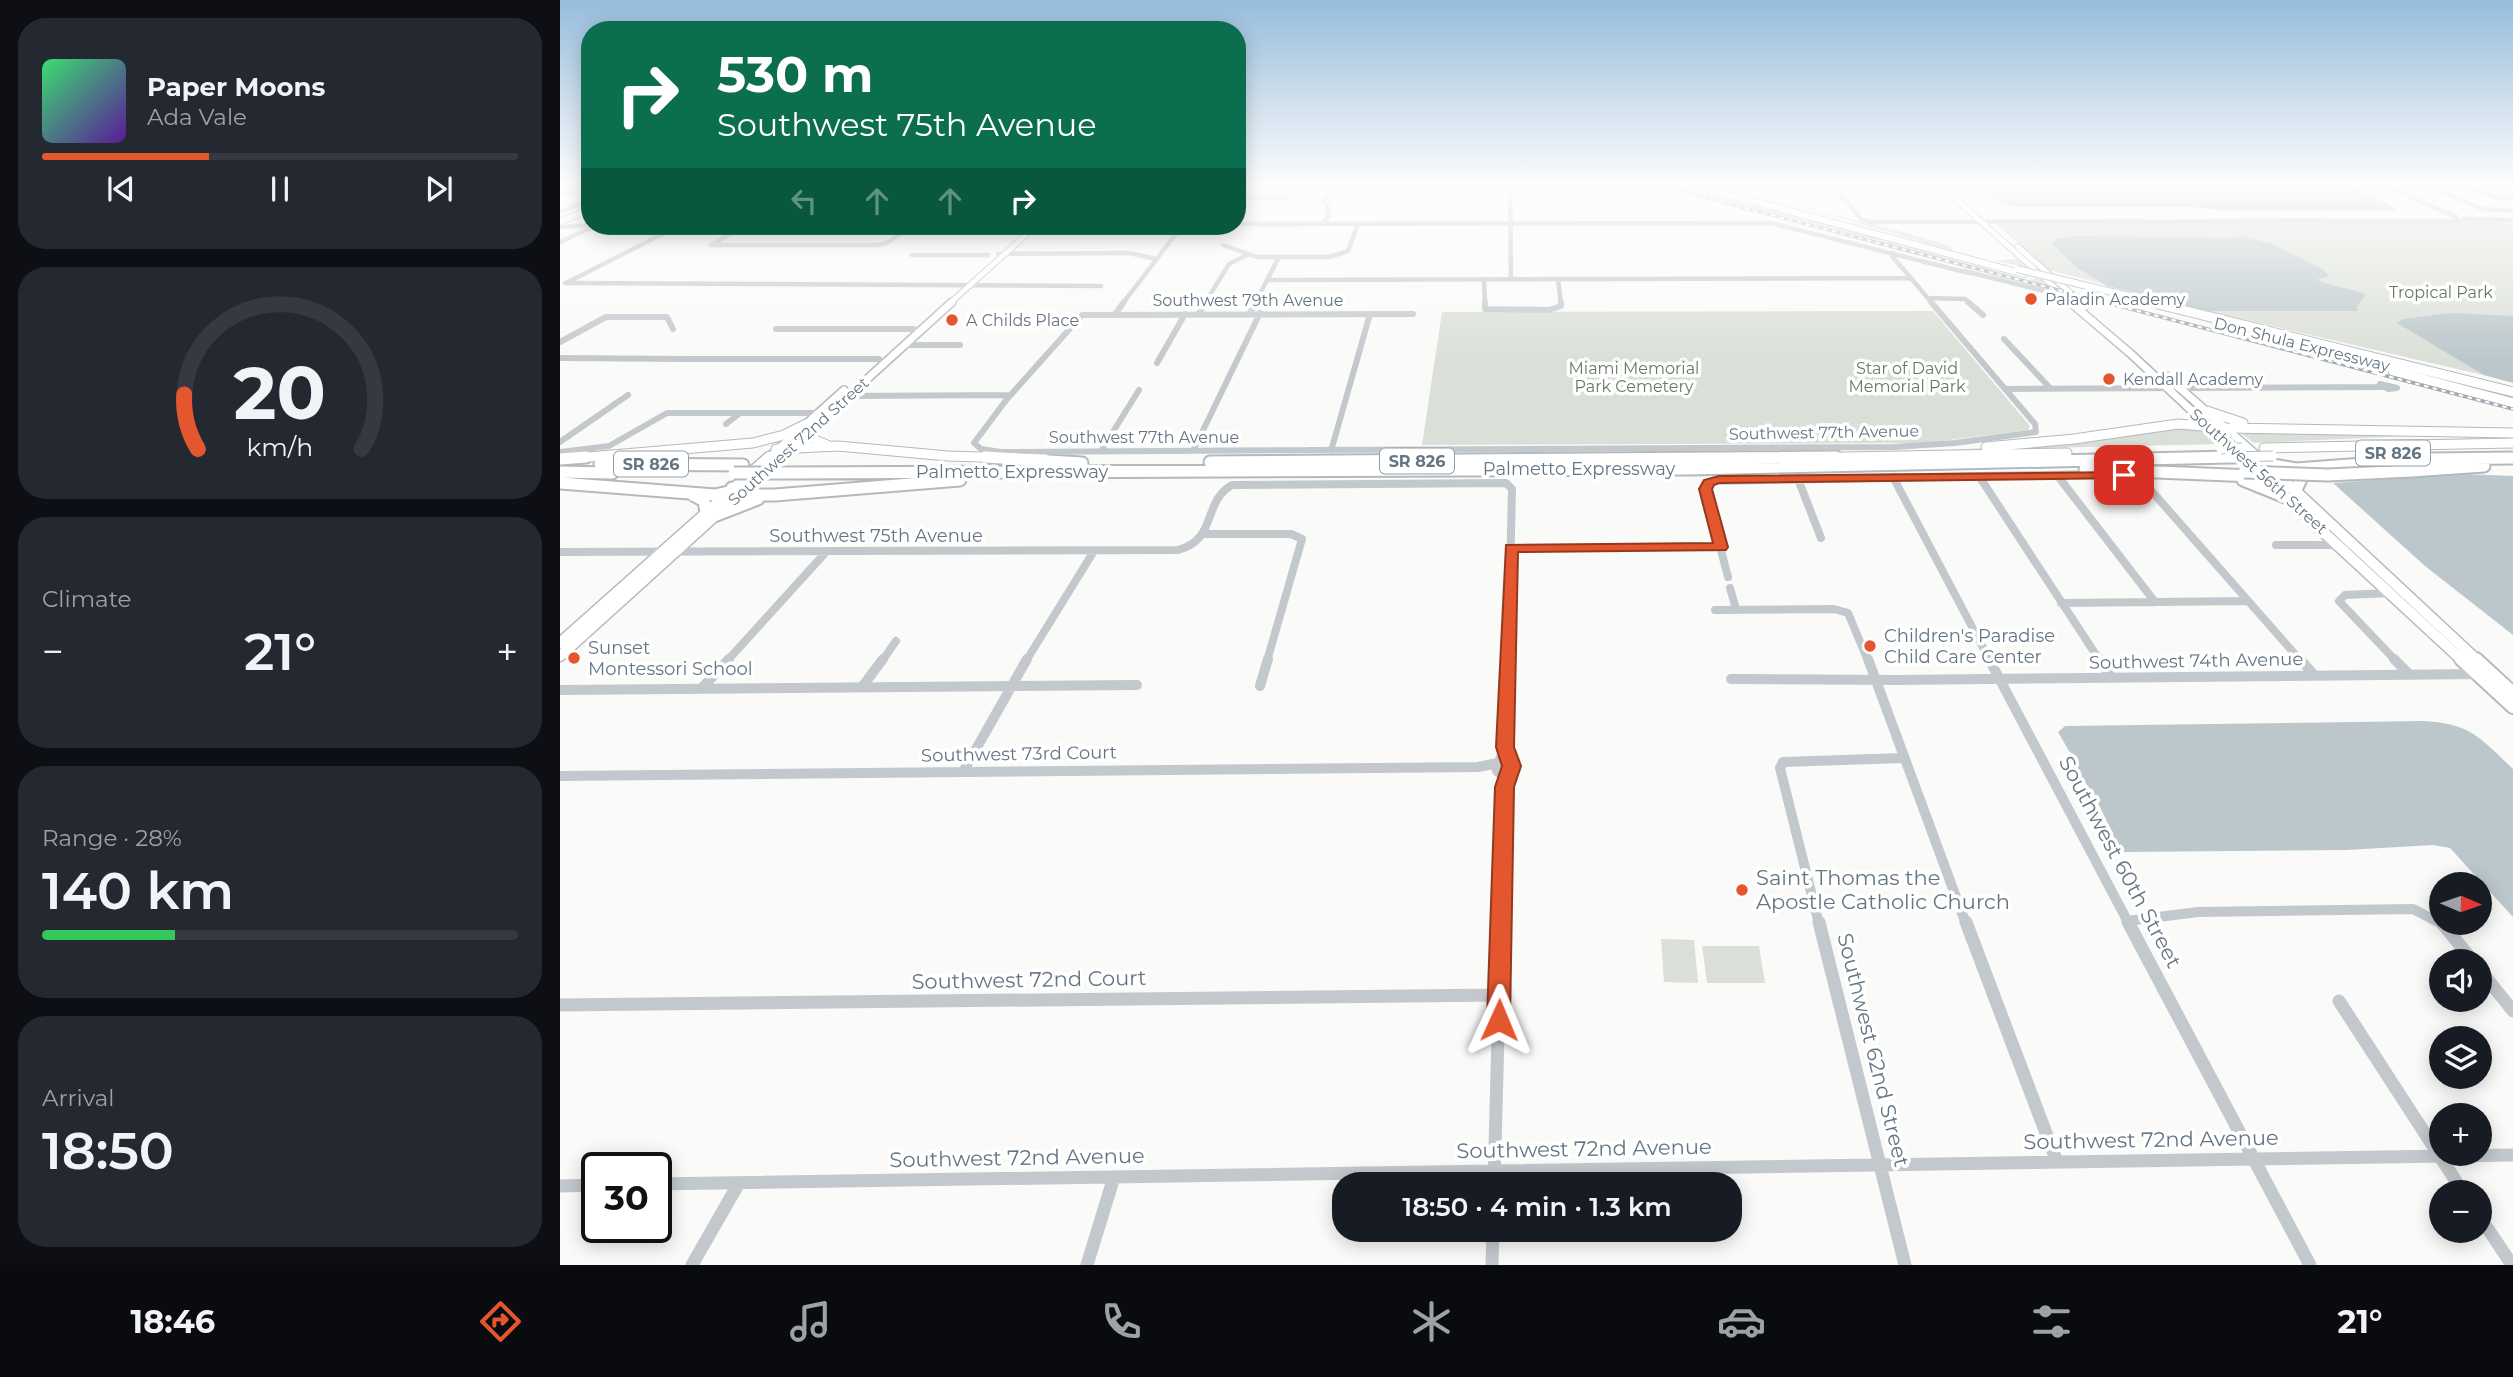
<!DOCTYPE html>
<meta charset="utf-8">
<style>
:root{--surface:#171b24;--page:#242831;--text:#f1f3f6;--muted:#9ea1a6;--line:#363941;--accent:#e4572e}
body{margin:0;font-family:Montserrat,sans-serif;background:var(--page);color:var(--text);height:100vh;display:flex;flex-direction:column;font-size:26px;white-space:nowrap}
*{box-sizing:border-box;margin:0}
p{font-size:23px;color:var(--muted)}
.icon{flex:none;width:38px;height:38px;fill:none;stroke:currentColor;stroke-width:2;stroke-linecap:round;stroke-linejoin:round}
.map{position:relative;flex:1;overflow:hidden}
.panel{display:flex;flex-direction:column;gap:18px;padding:18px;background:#0d0f14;width:560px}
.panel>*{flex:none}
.guide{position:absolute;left:21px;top:21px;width:665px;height:214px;border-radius:28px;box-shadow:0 4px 18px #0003;background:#0b6e4f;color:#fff;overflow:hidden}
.needle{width:46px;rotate:92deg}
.buttons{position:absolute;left:1869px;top:872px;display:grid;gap:14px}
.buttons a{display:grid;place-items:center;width:63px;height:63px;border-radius:50%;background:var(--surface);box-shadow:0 4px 18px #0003;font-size:35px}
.speed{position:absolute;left:21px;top:1152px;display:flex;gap:14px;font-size:35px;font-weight:700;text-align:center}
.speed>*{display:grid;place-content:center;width:91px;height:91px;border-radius:50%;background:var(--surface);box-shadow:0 4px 18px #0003;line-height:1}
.speed .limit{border:4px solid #111;border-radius:10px;background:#fff;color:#111}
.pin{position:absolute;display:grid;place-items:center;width:60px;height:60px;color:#fff;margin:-30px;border-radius:14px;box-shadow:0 4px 10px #0006}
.me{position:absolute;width:77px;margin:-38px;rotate:1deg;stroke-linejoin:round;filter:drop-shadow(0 0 5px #0008)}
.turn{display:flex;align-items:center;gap:24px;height:147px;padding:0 21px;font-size:32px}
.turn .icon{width:91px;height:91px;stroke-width:2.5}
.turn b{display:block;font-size:49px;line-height:60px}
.lanes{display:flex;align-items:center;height:66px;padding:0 21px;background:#0003;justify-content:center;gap:35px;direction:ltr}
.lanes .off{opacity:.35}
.big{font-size:52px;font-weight:600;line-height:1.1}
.panel .widget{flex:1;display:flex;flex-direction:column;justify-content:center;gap:10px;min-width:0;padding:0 24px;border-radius:28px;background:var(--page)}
.panel .dial{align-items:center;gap:0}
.dial svg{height:182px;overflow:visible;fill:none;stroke:var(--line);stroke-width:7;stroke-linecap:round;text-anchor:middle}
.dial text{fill:var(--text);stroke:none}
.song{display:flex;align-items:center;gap:21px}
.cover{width:84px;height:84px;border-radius:10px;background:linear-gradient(135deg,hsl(140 70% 55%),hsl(270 70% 35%))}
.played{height:7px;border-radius:4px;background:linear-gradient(90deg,var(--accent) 35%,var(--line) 35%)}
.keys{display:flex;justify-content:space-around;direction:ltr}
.heat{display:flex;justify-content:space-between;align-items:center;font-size:38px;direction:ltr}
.charge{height:10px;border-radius:5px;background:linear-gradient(90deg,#34c759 28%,var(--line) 0)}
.trip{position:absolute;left:772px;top:1172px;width:410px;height:70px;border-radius:28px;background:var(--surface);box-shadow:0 4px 18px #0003;font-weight:600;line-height:70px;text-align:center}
.tab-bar{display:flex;height:112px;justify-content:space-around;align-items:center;background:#090b0e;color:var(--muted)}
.tab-bar .icon{width:49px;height:49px}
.tab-bar .selected{color:var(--accent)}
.tab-bar b{font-size:32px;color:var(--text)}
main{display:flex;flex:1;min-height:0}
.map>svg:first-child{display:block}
.green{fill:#dadfd7}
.water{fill:#bbc7cb}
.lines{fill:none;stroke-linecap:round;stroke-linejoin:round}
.major-far3-casing{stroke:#b5babe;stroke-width:7}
.major-far2-casing{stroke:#b5babe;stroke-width:10}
.major-far1-casing{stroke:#b5babe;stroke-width:13}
.major-casing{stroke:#b5babe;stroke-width:16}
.highway-far2-casing{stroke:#b4b9bd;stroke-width:8}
.highway-far1-casing{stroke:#b4b9bd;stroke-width:11}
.highway-casing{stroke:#b4b9bd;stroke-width:15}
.minor-far4{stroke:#c3c8cc;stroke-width:4.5}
.minor-far3{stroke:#c3c8cc;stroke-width:6}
.minor-far2{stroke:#c3c8cc;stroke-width:8}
.minor-far1{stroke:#c3c8cc;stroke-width:10}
.minor{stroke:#c3c8cc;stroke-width:13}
.major-far3{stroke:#fff;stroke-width:5}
.major-far2{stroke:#fff;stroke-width:7}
.major-far1{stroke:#fff;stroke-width:10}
.major{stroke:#fff;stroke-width:12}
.highway-far2{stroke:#fff;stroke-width:6}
.highway-far1{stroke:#fff;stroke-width:9}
.highway{stroke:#fff;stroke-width:11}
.rail-casing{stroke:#a2aab0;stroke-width:3.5}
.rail{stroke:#fff;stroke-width:2;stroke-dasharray:4.5;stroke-linecap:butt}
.highway-bridge-far2-casing{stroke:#b4b9bd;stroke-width:8;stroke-linecap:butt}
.highway-bridge-far1-casing{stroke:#b4b9bd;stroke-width:11;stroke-linecap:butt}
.highway-bridge-casing{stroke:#b4b9bd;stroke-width:15;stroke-linecap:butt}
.highway-bridge-far2{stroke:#fff;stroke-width:6}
.highway-bridge-far1{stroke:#fff;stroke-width:9}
.highway-bridge{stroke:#fff;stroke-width:11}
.route{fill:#e4572e;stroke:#94391e;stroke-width:2}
.poi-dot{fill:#e4572e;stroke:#fff;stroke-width:2.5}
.labels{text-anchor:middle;stroke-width:7;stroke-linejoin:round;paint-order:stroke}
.far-park-label{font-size:16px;fill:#687a64;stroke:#fff}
.far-poi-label{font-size:16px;fill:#657683;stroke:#fff;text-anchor:start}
.far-street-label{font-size:16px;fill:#657683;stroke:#fff}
.shield{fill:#fff;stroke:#939fa8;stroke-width:2}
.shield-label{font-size:16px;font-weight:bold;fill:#657683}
.street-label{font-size:18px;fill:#657683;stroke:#fff}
.poi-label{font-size:18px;fill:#657683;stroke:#fff;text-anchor:start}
.near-street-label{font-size:21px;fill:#657683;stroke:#fff}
.near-poi-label{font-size:21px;fill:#657683;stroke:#fff;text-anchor:start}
</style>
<main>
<section class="panel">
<div class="widget">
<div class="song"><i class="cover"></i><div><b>Paper Moons</b><p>Ada Vale</p></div></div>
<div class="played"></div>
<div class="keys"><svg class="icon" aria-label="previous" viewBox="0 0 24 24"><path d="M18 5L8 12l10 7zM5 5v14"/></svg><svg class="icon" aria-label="pause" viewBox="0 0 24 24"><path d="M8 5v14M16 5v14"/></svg><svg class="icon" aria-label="next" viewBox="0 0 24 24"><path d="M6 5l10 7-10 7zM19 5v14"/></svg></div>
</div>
<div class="widget dial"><svg viewBox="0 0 100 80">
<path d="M14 69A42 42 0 1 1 86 69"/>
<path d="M14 69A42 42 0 0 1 8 45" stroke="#e4572e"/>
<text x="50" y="56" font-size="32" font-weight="700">20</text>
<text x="50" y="72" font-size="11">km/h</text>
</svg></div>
<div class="widget"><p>Climate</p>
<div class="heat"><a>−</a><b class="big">21°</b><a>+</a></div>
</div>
<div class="widget"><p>Range · 28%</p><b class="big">140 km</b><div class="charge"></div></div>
<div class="widget"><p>Arrival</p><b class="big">18:50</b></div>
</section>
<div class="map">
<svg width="1953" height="1265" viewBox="0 0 1953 1265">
<rect width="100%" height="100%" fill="#fafaf8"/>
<path class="green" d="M1092 183H1116L1469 280 1476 279 1462 266 1435 261 1457 259 1487 286Z
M1145 183 1348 233 1390 246 1393 251 1256 211Z
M1953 221V382L1647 311 1489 270 1436 224Z
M1373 311 1470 426 1468 430 1365 443 862 445 882 312Z
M1630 426 1646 427 1661 444 1392 450 1441 447Z
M1677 430 1894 434 1694 443Z
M1101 939 1134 940 1138 983 1104 982Z
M1142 946H1199L1205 983H1147Z"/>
<path class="water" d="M1416 183H1787L1838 210 1669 211 1630 207H1459C1440 205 1429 196 1416 183Z
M1679 235 1715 245 1764 270 1769 276 1758 279 1761 282 1803 293 1805 295 1797 306V311H1647L1547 286 1516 267 1492 243 1496 239 1517 236 1678 238Z
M1891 313 1953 316V383L1924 375 1837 323 1843 319Z
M1903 474 1953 476V635L1865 566 1773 483Z
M1864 721C1912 724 1920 738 1953 769V917L1890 848 1873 845 1786 850 1564 852 1560 850 1540 807 1513 762 1517 757 1509 751 1498 732 1505 726Z"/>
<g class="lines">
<g class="major-far3-casing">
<path id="major-far3" d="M1378 183 1512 303
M1458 247 1522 303
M390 303 476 226"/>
</g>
<g class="major-far2-casing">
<path id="major-far2" d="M1510 302 1571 354 1678 454
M1520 302 1525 306
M1606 376 1701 459
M207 459 284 390
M219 459 392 302"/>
</g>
<g class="major-far1-casing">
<path id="major-far1" d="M1699 457 1918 661
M1695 469 1903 661
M0 643 209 457
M0 656 220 457"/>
</g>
<g class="major-casing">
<path id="major" d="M1901 659 1953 707
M1916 659 1953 693"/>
</g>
<g class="highway-far2-casing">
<path id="highway-far2" d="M1125 183 1464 274
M0 222 30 209
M1515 283 1597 303"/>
</g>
<g class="highway-far1-casing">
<path id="highway-far1" d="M1590 302 1953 392
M1833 371 1953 403
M1647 411 1683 423
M251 431 255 440 267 445
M1426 447 1514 439 1618 424 1667 428 1953 433
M1704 448 1953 443
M216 449 278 446 388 456 485 459
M5 459 193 443 224 435 246 424
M1171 459 1507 453
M1598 459 1670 457
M1903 459 1953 458"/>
</g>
<g class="highway-casing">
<path id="highway" d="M425 457 522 463
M0 459 26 457
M1685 460 1736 469 1870 459 1953 458
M650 462 1276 457
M40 464 183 465
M1525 469 1693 476 1707 473 1709 466
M1851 471 1924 466
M0 472 52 473
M221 473 1130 469 1670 457
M1683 480 1725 497
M0 483 155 495 190 487
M172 488 185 495H215L400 480
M1735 492 1742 477 1751 472
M133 495 144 501 146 512
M157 515 198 499"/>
</g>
<path class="minor-far4" d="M950 183 951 279
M1271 183 1301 219 1309 222 1584 221
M1817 183 1897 217
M1860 183 1923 209 1953 211
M1897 183 1935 197 1953 199
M1936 183 1953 186
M0 188 12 183
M1174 188H1274
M732 189H837L842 183
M950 189 1093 188
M0 192H30
M677 198H726
M0 212 30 200
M1903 219 1953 220
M1759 221H1901
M1578 222 1763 220
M677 224 1211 223 1409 273
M763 224 770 213 764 200 767 198
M0 227 30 225
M0 242 35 226
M151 245H318L327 243 350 226
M151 245 184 226
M663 245 697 257H769L788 251 798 224
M1333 253 1332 256 1372 303
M438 254 569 253 597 259
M352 255H428
M1404 271 1509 297
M924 279 925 303
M998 279 1001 303
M707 280 1350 278
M8 282 118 226
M5 283 541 286
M1368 298 1405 299 1410 303
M563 303 622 226
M645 303 669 264 687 255
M695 303 719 257"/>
<path class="minor-far3" d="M925 302V309L989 310 1001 306V302
M1408 302 1423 315
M639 313 646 302
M690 313 696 302
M555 314 564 302
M216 329H354
M1444 339 1491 389
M0 342 46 317H107L113 329
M344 345H400
M0 358 128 359
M124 359H319
M597 363 625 314
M1820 384 1837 388 1828 389Z
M1445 389 1823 387
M281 396 451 395
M166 424 180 413
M0 442 68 395
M748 450 1334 447 1395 443 1476 432 1475 424 1371 302
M753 450 441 452 421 449 414 443 447 399 522 315 853 314
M541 451 579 390
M633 451 700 313
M771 451 810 314
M0 452 49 446 107 413H259"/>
<path class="minor-far2" d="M1497 475 1595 602
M1559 475 1575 478 1588 487 1741 661
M1419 476 1540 661
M1333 477 1430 661
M1238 479 1261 538
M643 534H731L742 539 707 661
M1716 545H1792
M951 548 1161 547
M0 552 618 550C658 539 642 502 672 485L946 483 952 489 948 661
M1168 577 1145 489 1147 484 1153 481 1534 474
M1170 588 1176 609
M1831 593 1785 595 1779 601 1836 661
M1501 603 1688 601
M1155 610 1274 609 1288 613 1308 661
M167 661 266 552
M322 661 336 641
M466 661 534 551"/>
<path class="minor-far1" d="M1308 659 1406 924
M1429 659 1569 924
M1539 659 1551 677
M1740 659 1754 675
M1834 659 1850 675
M1171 679 1336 680 1920 674
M700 686 708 659
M302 687 323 659
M142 688 169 659
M0 690 577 685
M936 767a7 7 0 1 1 14 0a7 7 0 1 1-14 0Z
M939 762 945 747 948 659
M403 772 467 659
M0 776 918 767 938 763
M1567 921 1638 912 1853 909 1882 924
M941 924 944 787 949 771
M1259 924 1220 768 1223 762 1343 758"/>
<path class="minor" d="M1259 922 1345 1265
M1406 922 1497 1162
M1568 922 1750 1265
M1881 922 1913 961
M1920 970 1953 1011
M1779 1001 1903 1192
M0 1005 939 995
M96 1184 1953 1155
M934 1185 941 922
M0 1186 37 1185
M1920 1217 1952 1265
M132 1265 179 1183
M527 1265 554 1177
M932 1265 933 1230"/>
<use href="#major-far3" class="major-far3"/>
<use href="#major-far2" class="major-far2"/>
<use href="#major-far1" class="major-far1"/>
<use href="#major" class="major"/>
<use href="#highway-far2" class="highway-far2"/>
<use href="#highway-far1" class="highway-far1"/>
<use href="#highway" class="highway"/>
<g class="rail-casing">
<path id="rail" d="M1089 183 1953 409"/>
</g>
<use href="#rail" class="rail"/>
<g class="highway-bridge-far2-casing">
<path id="highway-bridge-far2" d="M1457 269 1515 283"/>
</g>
<g class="highway-bridge-far1-casing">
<path id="highway-bridge-far1" d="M1661 449 1682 448
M1670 457 1713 456"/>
</g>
<g class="highway-bridge-casing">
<path id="highway-bridge" d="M1670 457H1677
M1684 472 1768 475 1851 471
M174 473H221"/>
</g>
<use href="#highway-bridge-far2" class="highway-bridge-far2"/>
<use href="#highway-bridge-far1" class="highway-bridge-far1"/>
<use href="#highway-bridge" class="highway-bridge"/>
</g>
<linearGradient id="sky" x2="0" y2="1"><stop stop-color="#96bcdc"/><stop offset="0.51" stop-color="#fdfdfc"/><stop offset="1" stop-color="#fdfdfc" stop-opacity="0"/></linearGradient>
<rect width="1953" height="361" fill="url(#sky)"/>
<path class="route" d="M1564 472 1569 473V478L1159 483 1154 485 1152 489 1168 547 1166 550 958 552 954 747 961 766 954 787 950 1020 947 1028 939 1031 930 1028 927 1020 935 787 942 766 936 747 946 545 1153 543 1139 489 1144 480 1159 476Z"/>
<g class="poi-dot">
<circle cx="1471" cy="299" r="7"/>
<circle cx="392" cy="320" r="7"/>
<circle cx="1549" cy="379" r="7"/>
<circle cx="1310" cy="646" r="7"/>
<circle cx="14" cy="658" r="7"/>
<circle cx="1182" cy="890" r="7"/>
</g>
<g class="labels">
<g class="far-park-label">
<text x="1881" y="298">Tropical Park</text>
<text x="1074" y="374">Miami Memorial<tspan x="1074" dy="18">Park Cemetery</tspan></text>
<text x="1347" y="374">Star of David<tspan x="1347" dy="18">Memorial Park</tspan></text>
</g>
<g class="far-poi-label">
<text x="1485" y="305">Paladin Academy</text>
<text x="406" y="326">A Childs Place</text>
<text x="1563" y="385">Kendall Academy</text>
</g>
<g class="far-street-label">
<text x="688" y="306">Southwest 79th Avenue</text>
<text transform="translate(1742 344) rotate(14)" y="6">Don Shula Expressway</text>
<text transform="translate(1264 432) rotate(-1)" y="6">Southwest 77th Avenue</text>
<text x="584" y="443">Southwest 77th Avenue</text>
<text transform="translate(238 441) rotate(-42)" y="6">Southwest 72nd Street</text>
<text transform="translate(1699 471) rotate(42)" y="6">Southwest 56th Street</text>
</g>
<g class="shield">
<rect x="1796" y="440.5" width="74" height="25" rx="5"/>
<rect x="820" y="448.5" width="74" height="25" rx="5"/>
<rect x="54" y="451.5" width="74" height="25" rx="5"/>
</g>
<g class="shield-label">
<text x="1833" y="459">SR 826</text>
<text x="857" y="467">SR 826</text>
<text x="91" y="470">SR 826</text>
</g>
<g class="street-label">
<text x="1019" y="475">Palmetto Expressway</text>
<text x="452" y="478">Palmetto Expressway</text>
<text x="316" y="542">Southwest 75th Avenue</text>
<text transform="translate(1636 661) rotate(-1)" y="6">Southwest 74th Avenue</text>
<text transform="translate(459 754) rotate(-1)" y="6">Southwest 73rd Court</text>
</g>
<g class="poi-label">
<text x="1324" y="642">Children's Paradise<tspan x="1324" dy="21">Child Care Center</tspan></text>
<text x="28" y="654">Sunset<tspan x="28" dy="21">Montessori School</tspan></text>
</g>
<g class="near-street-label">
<text transform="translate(1560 862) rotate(62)" y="7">Southwest 60th Street</text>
<text transform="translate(469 980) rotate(-1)" y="7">Southwest 72nd Court</text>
<text transform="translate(1313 1050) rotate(76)" y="7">Southwest 62nd Street</text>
<text transform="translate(1591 1140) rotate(-1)" y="7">Southwest 72nd Avenue</text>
<text transform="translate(1024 1149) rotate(-1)" y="7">Southwest 72nd Avenue</text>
<text transform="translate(457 1158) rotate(-1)" y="7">Southwest 72nd Avenue</text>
</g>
<g class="near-poi-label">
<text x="1196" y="885">Saint Thomas the<tspan x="1196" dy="24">Apostle Catholic Church</tspan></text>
</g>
</g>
</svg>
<div class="buttons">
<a><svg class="needle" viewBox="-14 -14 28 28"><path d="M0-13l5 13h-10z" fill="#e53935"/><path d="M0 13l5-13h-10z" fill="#9ea1a6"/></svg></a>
<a><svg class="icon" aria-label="sound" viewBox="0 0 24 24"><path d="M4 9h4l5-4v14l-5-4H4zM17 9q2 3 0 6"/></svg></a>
<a><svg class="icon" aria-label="layers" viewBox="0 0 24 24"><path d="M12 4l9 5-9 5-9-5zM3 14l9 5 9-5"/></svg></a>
<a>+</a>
<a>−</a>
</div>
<div class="speed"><div class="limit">30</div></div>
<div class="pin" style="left:1564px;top:475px;background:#d93025"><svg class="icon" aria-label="arrive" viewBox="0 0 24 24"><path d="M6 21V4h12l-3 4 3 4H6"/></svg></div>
<svg class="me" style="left:939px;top:1020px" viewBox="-20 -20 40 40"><path d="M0-17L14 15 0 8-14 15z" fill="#e4572e" stroke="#fff" stroke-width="4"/></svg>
<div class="trip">18:50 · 4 min · 1.3 km</div>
<div class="guide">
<div class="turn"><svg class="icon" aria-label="right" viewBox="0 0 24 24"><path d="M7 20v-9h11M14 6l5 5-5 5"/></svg><div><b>530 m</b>Southwest 75th Avenue</div></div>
<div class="lanes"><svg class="icon off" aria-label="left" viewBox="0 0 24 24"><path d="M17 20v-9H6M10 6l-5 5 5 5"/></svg><svg class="icon off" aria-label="ahead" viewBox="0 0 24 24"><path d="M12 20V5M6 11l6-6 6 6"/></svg><svg class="icon off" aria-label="ahead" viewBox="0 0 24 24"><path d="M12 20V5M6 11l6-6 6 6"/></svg><svg class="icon" aria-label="right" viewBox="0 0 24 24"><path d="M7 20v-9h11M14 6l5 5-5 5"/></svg></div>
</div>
</div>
</main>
<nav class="tab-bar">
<b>18:46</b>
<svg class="icon selected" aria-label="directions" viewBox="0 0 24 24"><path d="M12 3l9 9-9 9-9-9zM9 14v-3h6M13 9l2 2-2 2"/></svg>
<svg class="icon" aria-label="music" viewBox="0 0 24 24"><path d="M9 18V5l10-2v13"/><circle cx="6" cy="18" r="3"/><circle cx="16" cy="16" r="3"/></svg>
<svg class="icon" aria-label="phone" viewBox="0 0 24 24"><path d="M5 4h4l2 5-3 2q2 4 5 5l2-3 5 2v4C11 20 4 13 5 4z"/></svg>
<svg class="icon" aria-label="climate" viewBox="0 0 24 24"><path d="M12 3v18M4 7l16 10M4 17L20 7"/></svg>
<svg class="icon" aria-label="car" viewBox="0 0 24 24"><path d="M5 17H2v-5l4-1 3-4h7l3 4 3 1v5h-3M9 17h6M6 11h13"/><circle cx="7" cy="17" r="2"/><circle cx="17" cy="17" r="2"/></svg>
<svg class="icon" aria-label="filters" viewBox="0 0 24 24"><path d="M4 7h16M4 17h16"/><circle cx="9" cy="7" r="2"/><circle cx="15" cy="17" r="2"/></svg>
<b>21°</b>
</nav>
